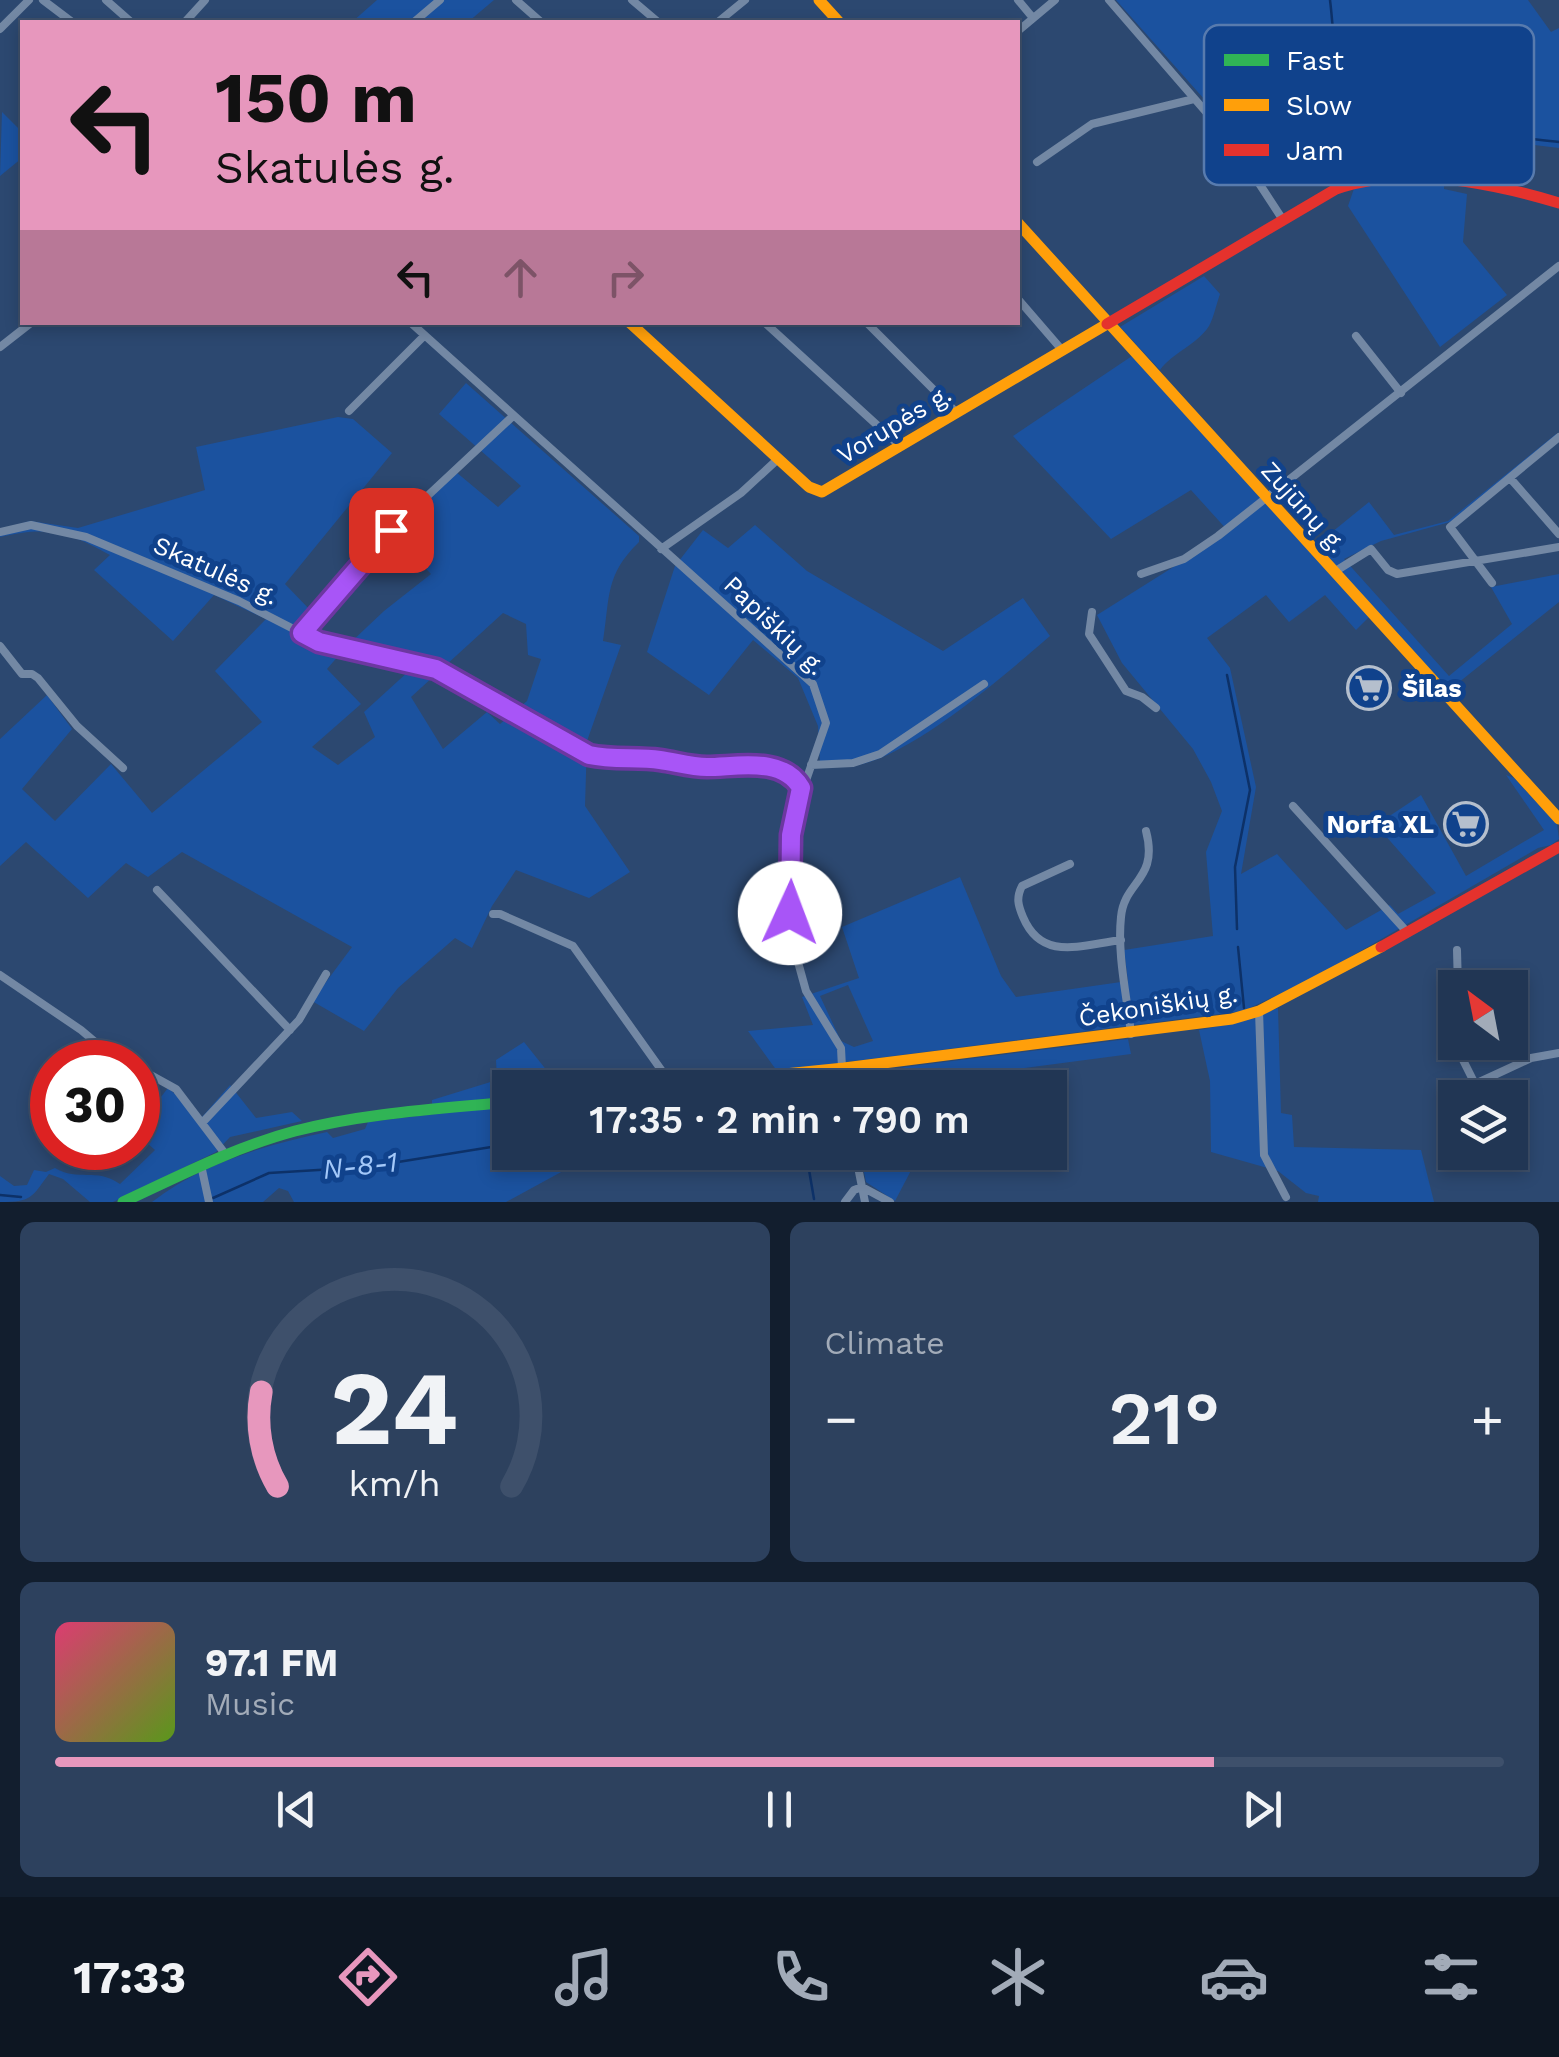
<!DOCTYPE html>
<meta charset="utf-8">
<style>
:root{--surface:#213654;--page:#2d415e;--text:#f1f3f6;--muted:#a2abb8;--line:#3e506b;--accent:#e797bd}
body{margin:0;font-family:"Work Sans",sans-serif;background:var(--page);color:var(--text);height:100vh;display:flex;flex-direction:column;font-size:38px;white-space:nowrap}
*{box-sizing:border-box;margin:0}
p{font-size:32px;color:var(--muted)}
.icon{flex:none;width:55px;height:55px;fill:none;stroke:currentColor;stroke-width:2;stroke-linecap:round;stroke-linejoin:round}
.map{position:relative;height:1202px;overflow:hidden}
.drawer{display:flex;flex-direction:column;gap:20px;padding:20px;background:#121e2e;flex:1}
.drawer>*{flex:none}
.hud{position:absolute;left:20px;top:20px;width:1000px;height:305px;border-radius:0px;box-shadow:0 5px 15px #0003,0 0 0 2px var(--line);background:#e797bd;color:#111;overflow:hidden}
.needle{width:65px;rotate:328deg}
.controls{position:absolute;left:1438px;top:970px;display:grid;gap:20px}
.controls a{display:grid;place-items:center;width:90px;height:90px;border-radius:0px;background:var(--surface);box-shadow:0 5px 15px #0003,0 0 0 2px var(--line);font-size:50px}
.speed{position:absolute;left:30px;top:1040px;display:flex;gap:20px;font-size:50px;font-weight:700;text-align:center}
.speed>*{display:grid;place-content:center;width:130px;height:130px;border-radius:50%;background:var(--surface);box-shadow:0 5px 15px #0003,0 0 0 2px var(--line);line-height:1}
.speed .limit{border:15px solid #d22;background:#fff;color:#111}
.pin{position:absolute;display:grid;place-items:center;width:85px;height:85px;color:#fff;margin:-42px;border-radius:20px;box-shadow:0 5px 15px #0006}
.me{position:absolute;width:110px;margin:-55px;rotate:2deg;stroke-linejoin:round;filter:drop-shadow(0 0 8px #0008)}
.turn{display:flex;align-items:center;gap:35px;height:210px;padding:0 30px;font-size:45px}
.turn .icon{width:130px;height:130px;stroke-width:2.5}
.turn b{display:block;font-size:70px;line-height:85px}
.lanes{display:flex;align-items:center;height:95px;padding:0 30px;background:#0003;justify-content:center;gap:50px;direction:ltr}
.lanes .off{opacity:.35}
.big{font-size:75px;font-weight:600;line-height:1.1}
.drawer .card{flex:1;display:flex;flex-direction:column;justify-content:center;gap:15px;min-width:0;padding:0 35px;border-radius:15px;background:var(--page)}
.drawer .dial{align-items:center;gap:0}
.dial svg{height:260px;overflow:visible;fill:none;stroke:var(--line);stroke-width:7;stroke-linecap:round;text-anchor:middle}
.dial text{fill:var(--text);stroke:none}
.song{display:flex;align-items:center;gap:30px}
.cover{width:120px;height:120px;border-radius:15px;background:linear-gradient(135deg,hsl(340 70% 55%),hsl(90 70% 35%))}
.played{height:10px;border-radius:5px;background:linear-gradient(90deg,var(--accent) 80%,var(--line) 80%)}
.keys{display:flex;justify-content:space-around;direction:ltr}
.heat{display:flex;justify-content:space-between;align-items:center;font-size:55px;direction:ltr}
.drawer .tiles{flex:1;display:grid;gap:20px;grid-template-columns:1fr 1fr}
.card:last-child{grid-column:span 2}
.trip{position:absolute;left:492px;top:1070px;width:575px;height:100px;border-radius:0px;background:var(--surface);box-shadow:0 5px 15px #0003,0 0 0 2px var(--line);font-weight:600;line-height:100px;text-align:center}
.dock{display:flex;height:160px;justify-content:space-around;align-items:center;background:#0d1622;color:var(--muted)}
.dock .icon{width:70px;height:70px}
.dock .on{color:var(--accent)}
.dock b{font-size:45px;color:var(--text)}
.map>svg:first-child{display:block}
.green{fill:#1b529f;fill-rule:evenodd}
.lines{fill:none;stroke-linecap:round;stroke-linejoin:round}
.stream{stroke:#0d3168;stroke-width:2.5}
.street{stroke:#7388a4;stroke-width:8}
.fast{stroke:#30b455;stroke-width:11}
.slow{stroke:#ff9f0a;stroke-width:11}
.jam{stroke:#e5322d;stroke-width:11}
.route-casing{stroke:#6d37a1;stroke-width:25}
.route{stroke:#a855f7;stroke-width:18}
.labels{text-anchor:middle;stroke-width:10;stroke-linejoin:round;paint-order:stroke}
.street-label{font-size:25px;fill:#fff;stroke:#10428c}
.poi-label{font-size:25px;font-weight:bold;fill:#fff;stroke:#10428c;text-anchor:start}
.water-label{font-size:28px;font-style:italic;fill:#a3c8f9;stroke:#10428c}
.key{fill:#10428c;stroke:#587bae;stroke-width:2.5}
.key-label{font-size:28px;fill:#fff}
</style>
<div class="map">
<svg width="1559" height="1202" viewBox="0 0 1559 1202">
<rect width="100%" height="100%" fill="#2c4870"/>
<path class="green" d="M377 0H494L468 22H352Z
M1116 0H1528L1551 32 1559 28V148L1447 134 1444 189 1467 194 1463 242 1507 295 1440 347 1348 206 1358 177 1354 136 1344 105 1273 119 1249 77 1205 100Z
M2 112 22 132V158L0 176Z
M1204 276 1220 294C1216 305 1214 317 1209 326 1197 345 1173 352 1160 370L1120 327Z
M1132 356 1369 617 1356 630 1325 595 1289 622 1266 595 1207 638 1230 668 1256 787 1241 874 1277 854 1346 930 1390 905 1398 914 1436 893 1376 825 1421 795 1466 876 1544 830 1506 775 1514 778 1557 824 1559 839 1551 845 1538 848 1314 978 1243 1011 777 1071 748 1031 813 1025 802 997 859 978 842 927 960 877 1001 976 1016 997 1128 981 1124 950 1213 936 1206 852 1222 811 1211 782 1193 749 1122 663 1097 615 1229 532 1191 490 1111 539 1013 436ZM848 985 873 1041 854 1047 841 1041 820 996Z
M466 383 639 536V542C605 575 610 596 603 641L621 645 587 741 585 806 630 872 589 898 516 870 492 906 472 948 455 938 398 988 364 1031 312 1001 352 947 182 852 148 877 126 863 88 898 26 842 0 866V739L47 695 72 729 22 789 55 821 111 764 152 813 262 722 215 671 266 619 214 595 173 641 94 570 110 555C68 531 46 526 0 537V530L30 521 78 528 205 490 196 447 338 417 353 419 392 453 285 584 311 611 312 633 349 644 384 611 431 574 394 535 456 472 498 507 521 486 439 414ZM503 613 526 624 528 655 541 659 527 701 500 724 487 712 443 749 411 697ZM346 647 421 660 364 712 375 737 338 765 312 747 361 704 327 669Z
M1556 434 1559 436 1455 519 1450 522 1381 541 1344 559 1449 676 1512 624 1491 587 1559 574V602L1448 691 1316 545 1369 502 1394 535 1448 521Z
M755 525 807 571 943 651 1023 598 1050 636C1007 673 906 762 850 766 841 766 829 763 820 762L818 726 798 678 753 640 709 695 647 652 675 566 703 530 728 548Z
M1278 1008 1281 1113 1292 1115 1294 1147 1421 1150 1434 1202H1318L1319 1196 1306 1193 1278 1171 1211 1152 1210 1081 1199 1030 1236 1023Z
M1128 1039 1131 1054 1017 1069 1022 1087H849L874 1074 905 1067Z
M524 1042 560 1087 510 1088V1097L432 1106V1100L497 1080 496 1060Z
M824 1074 832 1079 835 1087 677 1088Z
M230 1085 256 1118 292 1112 302 1121 230 1137 216 1152 113 1202H90L63 1179 49 1174C31 1198 32 1202 0 1202V1176L14 1186 27 1185 34 1170 46 1172 55 1168C78 1182 96 1167 120 1184L155 1150 138 1135V1126L168 1088 202 1117Z
M510 1105V1152L596 1153 506 1202H294L288 1191 279 1188 263 1202H152C202 1163 266 1145 327 1132L333 1138 365 1129 368 1122Z
M860 1153H951L917 1159 895 1201 866 1182Z"/>
<g class="lines">
<path class="stream" d="M1330 0C1334 30 1333 72 1351 97 1371 126 1520 137 1559 142
M1227 675 1250 790 1235 867 1237 929
M1238 947 1244 1008
M723 1152 736 1163 799 1156 808 1164 814 1199
M0 1195 21 1197
M213 1198 269 1173 367 1167 510 1144"/>
<path class="street" d="M43 0 72 22
M106 0 131 22
M516 0 541 22
M632 0 658 22
M1018 0 1033 18
M1109 0 1232 142 1283 220
M185 22 205 0
M414 22 440 0
M718 22 745 0
M0 29 29 0
M1018 31 1055 0
M1037 162 1092 124 1194 99
M1018 299 1062 350
M410 322 813 684 826 723 795 812 791 835 790 913 793 944 806 991 841 1048 843 1088
M764 322 900 446
M866 322 956 412
M1356 336 1401 393
M0 347 32 322
M349 411 424 336
M1510 478 1559 534
M0 532 31 525 86 537 239 601 319 642 422 663 589 755C613 760 636 757 660 760 675 762 691 767 707 767 737 767 783 756 801 788
M661 549 741 493 778 459
M1334 572 1371 549 1388 570 1397 574 1559 547
M1141 574 1184 559 1218 536 1559 266
M1492 583 1450 527 1559 437
M1092 612 1089 634 1126 691 1142 697 1156 708
M302 633 391 530 513 416
M0 646 22 674H32L38 678 77 726 123 768
M811 765 853 763 880 754 984 684
M1293 806 1408 933
M1070 864 1022 886C1016 898 1018 905 1023 917 1042 962 1081 945 1121 940
M157 890 290 1030
M493 914H500L573 946 672 1085
M1457 950 1458 988
M0 975 81 1030 113 1057 126 1062
M1259 1011 1264 1155 1286 1197
M1131 1034C1127 996 1117 955 1121 917 1124 881 1159 880 1146 831
M1460 1042 1463 1060 1475 1084 1531 1058 1559 1053
M138 1068 176 1089 226 1155
M202 1123 299 1020 326 974
M855 1152 865 1202
M201 1165 209 1202
M862 1187 890 1202
M845 1202 854 1190 862 1187"/>
<path class="fast" d="M123 1202C179 1176 235 1147 295 1131 365 1113 438 1109 510 1102"/>
<path class="slow" d="M819 0 839 22
M1018 223 1559 819
M629 322 809 487 822 492 1107 324
M647 1088 844 1068 1232 1019 1259 1011 1381 947"/>
<path class="jam" d="M1107 324 1336 189C1405 165 1490 182 1559 203
M1381 947 1559 847"/>
</g>
<g class="lines">
<g class="route-casing">
<path id="route" d="M391 530 302 633 319 642 436 669 589 755C613 760 636 757 660 760 675 762 691 767 707 767 737 767 783 756 801 788L791 835 790 913"/>
</g>
<use href="#route" class="route"/>
</g>
<defs>
<g id="supermarket-ring" transform="scale(2.25)"><circle r="9.5" fill="#10428c" stroke="#b5bfcd" stroke-width="1.5"/><path d="M-6-5.5h2.5l.6 2H6L4.5 2H-2.5L-4.4-4H-6ZM-1.5 3.2a1.3 1.3 0 1 0 .1 0ZM3 3.2a1.3 1.3 0 1 0 .1 0Z" fill="#b5bfcd"/></g>
</defs>
<g fill-rule="evenodd">
<use href="#supermarket-ring" x="1369" y="688"/>
<use href="#supermarket-ring" x="1466" y="824"/>
</g>
<g class="labels">
<g class="street-label">
<text transform="translate(894 424) rotate(-31)" y="9">Vorupės g.</text>
<text transform="translate(1304 507) rotate(48)" y="9">Zujūnų g.</text>
<text transform="translate(216 570) rotate(24)" y="9">Skatulės g.</text>
<text transform="translate(775 625) rotate(44)" y="9">Papiškių g.</text>
<text transform="translate(1158 1005) rotate(-9)" y="9">Čekoniškių g.</text>
</g>
<g class="poi-label">
<text x="1402" y="697">Šilas</text>
<text x="1434" y="833" text-anchor="end">Norfa XL</text>
</g>
<g class="water-label">
<text transform="translate(360 1165) rotate(-6)" y="10">N-8-1</text>
</g>
</g>
<rect x="1204" y="25" width="330" height="160" rx="15" class="key"/>
<rect x="1224" y="54" width="45" height="12" fill="#30b455"/>
<rect x="1224" y="99" width="45" height="12" fill="#ff9f0a"/>
<rect x="1224" y="144" width="45" height="12" fill="#e5322d"/>
<g class="key-label">
<text x="1286" y="70">Fast</text>
<text x="1286" y="115">Slow</text>
<text x="1286" y="160">Jam</text>
</g>
</svg>
<div class="controls">
<a><svg class="needle" viewBox="-14 -14 28 28"><path d="M0-13l5 13h-10z" fill="#e53935"/><path d="M0 13l5-13h-10z" fill="#a2abb8"/></svg></a>
<a><svg class="icon" aria-label="layers" viewBox="0 0 24 24"><path d="M12 4l9 5-9 5-9-5zM3 14l9 5 9-5"/></svg></a>
</div>
<div class="speed"><div class="limit">30</div></div>
<div class="pin" style="left:391px;top:530px;background:#d93025"><svg class="icon" aria-label="arrive" viewBox="0 0 24 24"><path d="M6 21V4h12l-3 4 3 4H6"/></svg></div>
<svg class="me" style="left:790px;top:913px" viewBox="-20 -20 40 40"><circle r="19" fill="#fff"/><path d="M0-13L10 11 0 6-10 11z" fill="#a855f7"/></svg>
<div class="trip">17:35 · 2 min · 790 m</div>
<div class="hud">
<div class="turn"><svg class="icon" aria-label="left" viewBox="0 0 24 24"><path d="M17 20v-9H6M10 6l-5 5 5 5"/></svg><div><b>150 m</b>Skatulės g.</div></div>
<div class="lanes"><svg class="icon" aria-label="left" viewBox="0 0 24 24"><path d="M17 20v-9H6M10 6l-5 5 5 5"/></svg><svg class="icon off" aria-label="ahead" viewBox="0 0 24 24"><path d="M12 20V5M6 11l6-6 6 6"/></svg><svg class="icon off" aria-label="right" viewBox="0 0 24 24"><path d="M7 20v-9h11M14 6l5 5-5 5"/></svg></div>
</div>
</div>
<section class="drawer">
<div class="tiles">
<div class="card dial"><svg viewBox="0 0 100 80">
<path d="M14 69A42 42 0 1 1 86 69"/>
<path d="M14 69A42 42 0 0 1 9 40" stroke="#e797bd"/>
<text x="50" y="56" font-size="32" font-weight="700">24</text>
<text x="50" y="72" font-size="11">km/h</text>
</svg></div>
<div class="card"><p>Climate</p>
<div class="heat"><a>−</a><b class="big">21°</b><a>+</a></div>
</div>
<div class="card">
<div class="song"><i class="cover"></i><div><b>97.1 FM</b><p>Music</p></div></div>
<div class="played"></div>
<div class="keys"><svg class="icon" aria-label="previous" viewBox="0 0 24 24"><path d="M18 5L8 12l10 7zM5 5v14"/></svg><svg class="icon" aria-label="pause" viewBox="0 0 24 24"><path d="M8 5v14M16 5v14"/></svg><svg class="icon" aria-label="next" viewBox="0 0 24 24"><path d="M6 5l10 7-10 7zM19 5v14"/></svg></div>
</div>
</div>
</section>
<nav class="dock">
<b>17:33</b>
<svg class="icon on" aria-label="directions" viewBox="0 0 24 24"><path d="M12 3l9 9-9 9-9-9zM9 14v-3h6M13 9l2 2-2 2"/></svg>
<svg class="icon" aria-label="music" viewBox="0 0 24 24"><path d="M9 18V5l10-2v13"/><circle cx="6" cy="18" r="3"/><circle cx="16" cy="16" r="3"/></svg>
<svg class="icon" aria-label="phone" viewBox="0 0 24 24"><path d="M5 4h4l2 5-3 2q2 4 5 5l2-3 5 2v4C11 20 4 13 5 4z"/></svg>
<svg class="icon" aria-label="climate" viewBox="0 0 24 24"><path d="M12 3v18M4 7l16 10M4 17L20 7"/></svg>
<svg class="icon" aria-label="car" viewBox="0 0 24 24"><path d="M5 17H2v-5l4-1 3-4h7l3 4 3 1v5h-3M9 17h6M6 11h13"/><circle cx="7" cy="17" r="2"/><circle cx="17" cy="17" r="2"/></svg>
<svg class="icon" aria-label="filters" viewBox="0 0 24 24"><path d="M4 7h16M4 17h16"/><circle cx="9" cy="7" r="2"/><circle cx="15" cy="17" r="2"/></svg>
</nav>
